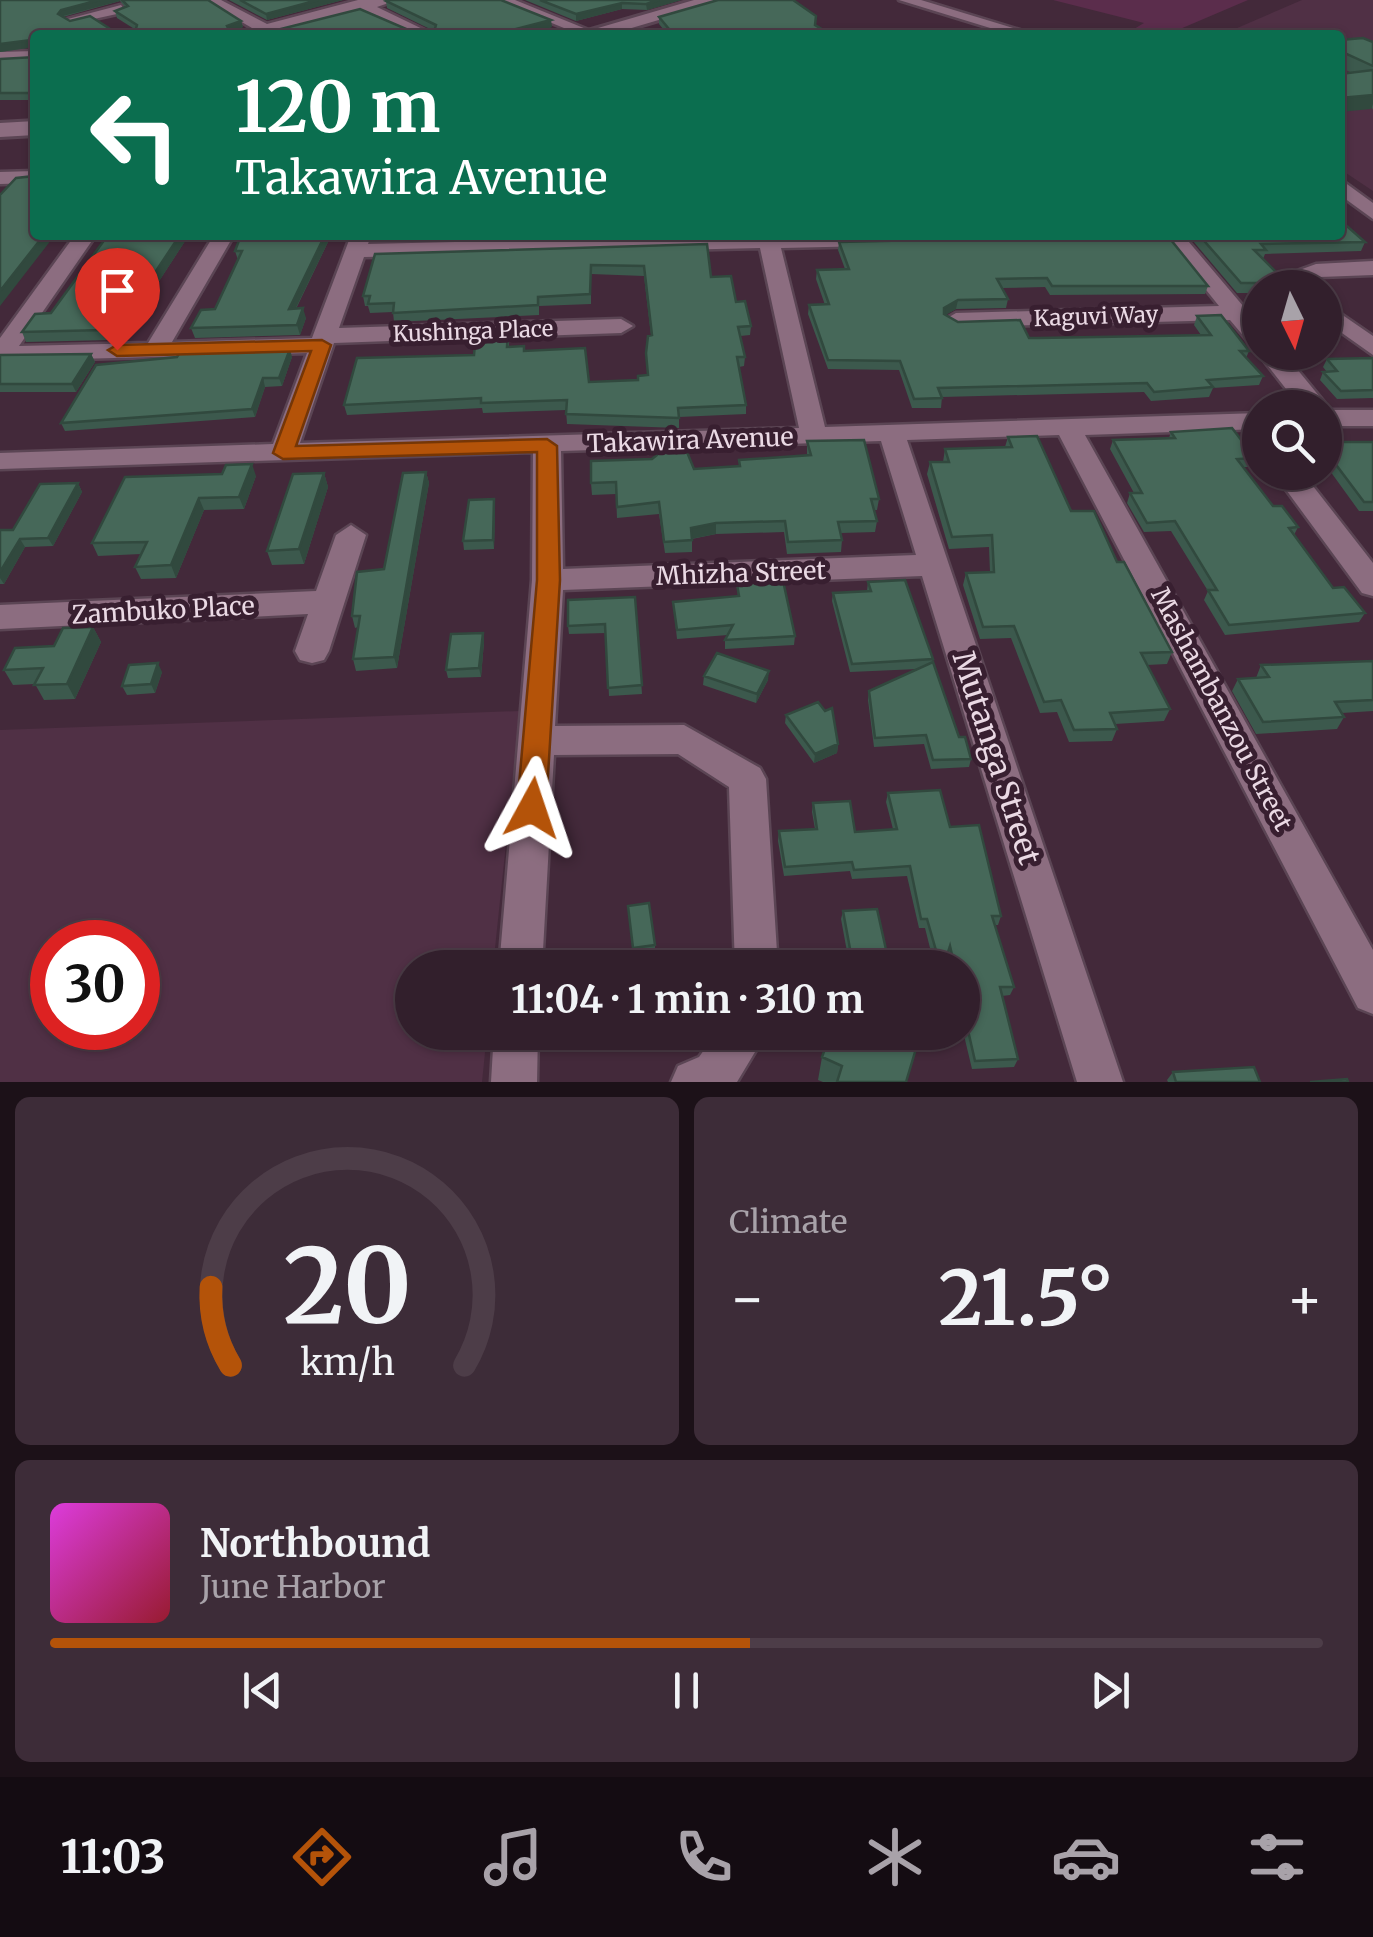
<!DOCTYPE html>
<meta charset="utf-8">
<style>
:root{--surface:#321f2c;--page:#3d2c38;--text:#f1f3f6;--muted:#a8a2a9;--line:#4d3d48;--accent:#b45309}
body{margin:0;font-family:Merriweather,serif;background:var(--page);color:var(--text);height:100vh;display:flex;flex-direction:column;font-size:38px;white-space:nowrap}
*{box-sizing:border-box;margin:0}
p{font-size:32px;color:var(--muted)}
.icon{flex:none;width:55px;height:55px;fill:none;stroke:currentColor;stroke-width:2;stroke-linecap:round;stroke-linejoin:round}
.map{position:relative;height:1082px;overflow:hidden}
.side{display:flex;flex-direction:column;gap:15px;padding:15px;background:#1c1118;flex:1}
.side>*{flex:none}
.hud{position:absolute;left:30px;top:30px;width:1315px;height:210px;border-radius:10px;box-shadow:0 2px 8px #0004,0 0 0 2px var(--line);background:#0b6e4f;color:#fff;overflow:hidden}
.needle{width:65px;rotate:175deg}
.tools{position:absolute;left:1242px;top:270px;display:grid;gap:20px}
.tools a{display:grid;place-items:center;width:100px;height:100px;border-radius:50%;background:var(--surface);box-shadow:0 2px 8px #0004,0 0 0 2px var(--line);font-size:50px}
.speed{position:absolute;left:30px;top:920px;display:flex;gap:20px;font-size:50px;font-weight:700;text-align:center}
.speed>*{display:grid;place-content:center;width:130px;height:130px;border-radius:50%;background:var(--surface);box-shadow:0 2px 8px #0004,0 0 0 2px var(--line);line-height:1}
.speed .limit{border:15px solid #d22;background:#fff;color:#111}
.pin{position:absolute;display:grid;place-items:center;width:85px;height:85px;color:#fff;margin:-102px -42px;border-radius:50% 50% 50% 0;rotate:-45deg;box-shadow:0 0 10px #0007}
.pin .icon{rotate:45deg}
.me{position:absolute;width:110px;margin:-55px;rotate:5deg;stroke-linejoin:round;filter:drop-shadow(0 0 8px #0008)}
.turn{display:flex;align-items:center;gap:35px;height:210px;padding:0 40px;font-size:45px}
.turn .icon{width:130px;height:130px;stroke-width:2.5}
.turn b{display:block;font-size:70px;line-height:85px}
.big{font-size:75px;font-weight:700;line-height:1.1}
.side .tile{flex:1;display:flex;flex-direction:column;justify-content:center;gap:15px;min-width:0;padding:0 35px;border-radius:15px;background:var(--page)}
.side .dial{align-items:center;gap:0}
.dial svg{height:260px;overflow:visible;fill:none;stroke:var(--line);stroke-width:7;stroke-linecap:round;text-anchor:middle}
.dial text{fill:var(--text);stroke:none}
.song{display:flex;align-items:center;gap:30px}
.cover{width:120px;height:120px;border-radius:15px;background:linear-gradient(135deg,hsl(300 70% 55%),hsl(350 70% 35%))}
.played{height:10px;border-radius:5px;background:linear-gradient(90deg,var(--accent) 55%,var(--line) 55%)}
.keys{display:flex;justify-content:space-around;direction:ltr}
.heat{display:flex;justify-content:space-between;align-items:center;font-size:55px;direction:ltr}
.side .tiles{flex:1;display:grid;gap:15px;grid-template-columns:1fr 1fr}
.tile:last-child{grid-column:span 2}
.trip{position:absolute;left:395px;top:950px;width:585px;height:100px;border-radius:50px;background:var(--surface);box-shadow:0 2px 8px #0004,0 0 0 2px var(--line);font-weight:700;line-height:100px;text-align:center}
.tab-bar{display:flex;height:160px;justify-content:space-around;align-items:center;background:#140c12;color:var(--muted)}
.tab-bar .icon{width:70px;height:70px}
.tab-bar .selected{color:var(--accent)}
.tab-bar b{font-size:45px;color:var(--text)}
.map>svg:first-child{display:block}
.built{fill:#503045;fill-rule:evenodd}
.green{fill:#5b2d4c}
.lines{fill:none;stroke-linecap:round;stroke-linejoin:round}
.street-casing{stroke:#5b4554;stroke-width:5}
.secondary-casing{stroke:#5b4554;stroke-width:6}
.street{fill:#8c6d80;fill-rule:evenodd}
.secondary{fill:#8c6d80;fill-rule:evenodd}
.wall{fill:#3c594d;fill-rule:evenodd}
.shaded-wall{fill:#31493e}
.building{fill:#466859;stroke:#31493e;stroke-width:2.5}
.route{fill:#b45309;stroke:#753606;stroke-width:2.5}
.labels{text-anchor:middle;stroke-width:10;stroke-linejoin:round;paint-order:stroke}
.far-street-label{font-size:22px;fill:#ead9e4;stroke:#381f30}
.street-label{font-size:25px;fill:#ead9e4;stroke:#381f30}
.near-street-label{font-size:30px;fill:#ead9e4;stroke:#381f30}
</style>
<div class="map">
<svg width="1373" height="1082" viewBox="0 0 1373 1082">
<rect width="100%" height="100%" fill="#43293a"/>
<path class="built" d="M1302 0H1373V191L1340 169V35H1221Z
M520 711 493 967 412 968V1032L487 1033 482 1082H0V730ZM52 942H138V1028H52Z"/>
<path class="green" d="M1053 0H1248L1166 35H1124L1144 23Z"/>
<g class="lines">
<g class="street-casing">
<path id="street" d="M204 0H221L267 24 358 0H397L377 7 435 35H416L362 11 270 35H232L252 28Z
M496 0H515L596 33 581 35Z
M899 0H921L1036 35H1013Z
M121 5 126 12 71 24 64 20Z
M35 51V61L0 62V52Z
M35 171V183L0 184V172Z
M1340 179 1373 203V219L1340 195Z
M75 235H96L19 346 148 343 214 235H234L172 342 312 338 351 235H371L368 244 757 235H1100L1090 241 781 248 825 427 1260 413V429L1085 435 1373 950V1014L1358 1008 1059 435 907 440 1123 1082H1077L922 576 563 590 555 726 684 725 760 768 766 779 778 968H735L729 787 678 754 554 755 542 968H499L532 580 533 452 0 469V453L273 444 307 353 0 361V338ZM760 248 799 428 300 443 334 343 621 333 633 326 621 319 339 328 364 257ZM881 441 916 555 563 569 561 451Z
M1162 235H1183L1260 326V348L1252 346 1230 320 956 327 944 320 956 313 1219 306Z
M1373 261V275L1320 277 1313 280 1314 288H1292L1294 272 1316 264Z
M1325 303 1373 336V355L1325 321Z
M1260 349V352H1283L1324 402 1327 410H1373V426H1325V408H1301L1261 357 1258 352Z
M1273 472H1302L1373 563V596L1362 593Z
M351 525 366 535 329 651 324 660 312 663 300 660 295 651 308 614 0 629V605L316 591 336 535Z
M494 1032H538L537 1082H491Z
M717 1032H767L737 1082H671L678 1066 699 1057Z"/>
</g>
<g class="secondary-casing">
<path id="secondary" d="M694 0H726L608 35H574Z
M35 121V135L0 137V123Z"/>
</g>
<use href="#street" class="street"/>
<use href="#secondary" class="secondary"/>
</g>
<path class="wall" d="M0 0H208L241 21 243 27 231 32H434V31L387 8 386 1 552 27 520 35H35L34 47 0 52ZM120 1 125 7 115 11 117 18 136 30 135 32H115L70 21 63 17Z
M229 0H343L267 20Z
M525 0H681L647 10 622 9 576 21Z
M659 17 815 25 832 35H668L659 24Z
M1340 40 1373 42V110L1352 73 1340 67Z
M35 57V100H0V59Z
M108 235H189L128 329H116L109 340 26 342 22 332 51 313Z
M393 235H595L394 240Z
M1195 235H1340L1365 242 1361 251 1265 254 1263 259 1287 283 1286 288H1260V293H1237L1193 241Z
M1092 236 1208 286 1205 294 1050 295 1045 287 1002 288 1008 299 1006 308 956 309 945 315 958 322 1029 338 1201 335 1194 325 1197 316 1249 351 1246 358 1263 376 1259 385 1213 388 1209 397 1151 401 1144 392 942 397 941 408H912L899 370 828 369 808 314 809 305H825L816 279 817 270 845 269 838 250 839 242Z
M329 240 296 309 306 318 300 335 195 338 191 328 215 309 238 260 235 251Z
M707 244 711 277 736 302 751 326 750 335 740 336 745 357 744 366 739 367 746 405V414L679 417V428L567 424 566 410 483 413 482 408 347 415 344 405 509 341V347L525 351 589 382 638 380 647 375 651 335 644 276 591 274V304L539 306V315L394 322 393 312 370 313 368 306H365L363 296Z
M91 354 95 362 76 392H0V355Z
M292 357 282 386 265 387 255 417 65 431 61 423Z
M1373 358V398L1337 399 1320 380 1323 372H1327L1323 367 1327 359Z
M1171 432 1255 458 1251 467H1244L1273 506 1298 527 1294 535 1333 588 1365 613 1359 622 1225 635 1204 600 1208 591 1171 531 1144 532 1127 503 1130 493H1134L1110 449 1113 440 1169 438Z
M1008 437 1117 562 1172 652 1167 664 1147 665 1170 709 1164 721 1115 724 1117 729 1112 741 1069 742 1057 712 1040 713 1011 638 980 639 963 585 966 573 990 572 989 547 949 549 927 474 930 462H943L945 449 1005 447Z
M655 441 694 469 739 466V460L807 456V441L879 499 877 510H874L877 521 875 532 841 533 842 540 841 552 787 554 784 532 716 534 692 539V552L665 553 659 514 617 518 616 494 592 495 591 483 652 459 656 456Z
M1325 442H1373V511H1359L1325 464Z
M426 472 429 483 397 668 356 671 353 659 358 627 355 628 352 616 384 569Z
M324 473 328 487 304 564 272 565 267 551Z
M256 476 244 509 204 510 176 578 141 579 135 567 141 554 98 556 92 543 125 477Z
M78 483 82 492 53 546 25 547 4 584H0V530H13Z
M494 499 495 508 494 549 464 550 463 541Z
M736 578 795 636 794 645 725 649V640L728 635 677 639 673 602 738 596Z
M868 582 933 659 932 662 959 737 971 759 969 767 931 769 924 744 874 747 868 700 869 691 918 669 850 672 832 601 833 593 867 591Z
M635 597 642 694 609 696 606 633 569 634 568 626Z
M93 627 101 642 75 699 44 700 35 684 13 685 4 670Z
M483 633 484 642 481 677 448 678 446 670Z
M1373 661V711L1342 713 1344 717 1337 729 1256 734 1232 691 1238 679 1256 678 1261 665Z
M162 672 155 693 127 695 122 686Z
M704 676 768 680 756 703 703 685Z
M786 715 838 744 837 753 814 763 785 723Z
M888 793 950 827 1001 916 998 925H995L1014 987 1010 995 1002 996 1018 1059 1014 1067 972 1069 962 1027V968H950L947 955 943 968H935L925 928H919L907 876 852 879 850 871 784 876 778 841 779 831 815 829 812 812 813 803 855 832 893 829 886 802Z
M628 906 655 945V953L634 956Z
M843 911 889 963 888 968H850L841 919Z
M822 1057 906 1082H823L818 1080Z
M1173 1072 1260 1082H1168L1167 1080Z"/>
<path class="shaded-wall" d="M99 0H120V1L63 16 60 21 58 14 61 10Z
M318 0H343L267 20 266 14Z
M659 0H681L647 10 646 4Z
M622 3V9L576 21V14Z
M551 20 552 27 520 35H493Z
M241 21 243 27 229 33 227 26Z
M32 40 35 47 0 52V44Z
M1373 95V104L1371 109 1340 112V98Z
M44 235H55L0 306V291Z
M180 235H189L128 329 124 319Z
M325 235H331L329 240 291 318 289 309Z
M958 300 956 309 942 317 944 308Z
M303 308 306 318 300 335 297 325Z
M112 320 116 329 109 340 105 330Z
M290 349 292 357 282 386 279 378Z
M91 354 95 362 76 392 72 384Z
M263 378 265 387 255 417 252 409Z
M252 464 256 476 244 509 239 497Z
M426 472 429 483 397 668 394 657Z
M324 473 328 487 304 564 299 549Z
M78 483 82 492 53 546 48 538Z
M199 498 204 510 176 578 171 565Z
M494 499 495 508 494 549 493 540Z
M716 523V534L690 539 691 528Z
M20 539 25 547 4 584 0 578V572Z
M93 627 101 642 75 699 67 684Z
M483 633 484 642 481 677 479 668Z
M158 663 162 672 155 693 151 684Z
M769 671 768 680 756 703 757 694Z
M838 744 837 753 814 763 815 754Z"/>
<path class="building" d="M0 0H99L61 10 58 14 70 21 90 16 115 32H135L137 25 115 11 128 6 122 0H208L241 21 227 26 230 32H269L360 9 413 32H434L436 25 386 1 389 0H501L551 20 493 35H35V56L32 40 0 44Z
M240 0H318L266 14Z
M540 0H659L646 4 622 3 576 14Z
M718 0H793L816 16 815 25 832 35H674L659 17Z
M1363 38 1373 42V66L1340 51V40Z
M35 57V93H0V59Z
M1373 70V95L1340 98V74Z
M35 176V235H44L0 291V195L16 178Z
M1340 220 1365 242 1261 244 1266 250H1254L1287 283H1241L1199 235H1340Z
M108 235H180L124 319 112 320 105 330 22 332 35 314 51 313Z
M241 235H325L289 309 303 308 297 325 191 328 201 310 215 309 242 251H235Z
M1094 235H1167L1208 286H1052L1047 278 997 279 1008 299 958 300 944 308V314L958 322 1020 320 1029 338H1038L1211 335 1197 316 1221 315 1249 351H1240L1263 376 1207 380 1213 387 1154 392 1147 383 938 388 942 398 914 399 900 361 828 360 809 305 829 304 817 270 849 269 839 242 1092 236Z
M707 244 711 277 731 276 736 302 745 301 751 326 738 327 745 357H737L746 405 678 408 679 418 566 414 567 400 481 403V398L344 405 357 358 474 355 476 332 508 331 507 347 524 346V351L585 348 589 382 638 380V376L648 375 646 353 648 336 652 335 644 266 591 265 590 294 538 297V305L393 313 394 303 368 304 370 296H363L375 254Z
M290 349 279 378H263L252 409 61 423 96 365 177 357 180 352Z
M91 354 72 384H0V355Z
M1373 358V390L1341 391 1323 372 1337 371 1327 359Z
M1232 428 1255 458 1237 459 1273 506H1282L1298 527 1289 528 1333 588 1344 587 1365 613 1229 625 1208 590H1217L1175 521 1147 523 1130 493H1142L1113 440 1175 438 1171 432Z
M1037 436 1071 511H1094L1117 562H1124L1172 652 1141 653 1170 709 1110 713 1117 729 1074 730 1061 700 1044 702 1014 626 983 627 966 573 994 572 992 535 952 537 930 462H949L945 449 1012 447 1008 437Z
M682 440 694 469 740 466 739 460 811 455 807 441 864 440 879 499H871L877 521 838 522 842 540 788 542 785 521 716 523 691 528 692 540 664 542 659 502 617 507 616 482 591 483V461L652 459 657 455 655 441Z
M1325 442H1373V502H1364L1325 450Z
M252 464 239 497 199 498 171 565 135 567 147 542 92 543 125 477 222 474 226 465Z
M426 472 394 657 353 659 360 616H352L357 572 384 569 403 473Z
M324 473 299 549 267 551 293 474Z
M78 483 48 538 20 539 0 572V530H13L40 484Z
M494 499 493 540 463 541 469 500Z
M782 576 795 636 725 640 733 625 677 630 673 602 739 596 736 578Z
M905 580 933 659 852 664 833 593 871 591 868 582Z
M635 597 642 685 608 688 605 624 568 626V600Z
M93 627 67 684 34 685 43 668 4 670 15 648 54 646 63 628Z
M483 633 479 668 446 670 451 634Z
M717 653 769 671 757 694 704 676Z
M1373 661V700L1335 702 1344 717 1263 722 1238 679 1269 677 1261 665Z
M933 662 959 737H965L971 759 933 760 926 735 875 738 869 691Z
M158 663 151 684 122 686 129 665Z
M818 702 825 711 832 708 838 744 815 754 786 715Z
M940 790 950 827 979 825 1001 916H992L1014 987H1000L1018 1059 975 1061 962 1004V968H955L950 946 943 968H941L927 919H921L910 866 854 870 852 862 785 867 779 831 817 829 813 803 850 801 855 832 897 829 888 793Z
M649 903 655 945 633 948 628 906Z
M877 909 889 963 853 965 843 911Z
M831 1032H921L906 1082H837L842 1066 822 1057Z
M1254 1067 1260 1082H1176L1173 1072Z
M1347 1079 1348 1082H1310Z"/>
<path class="route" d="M322 340 331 345 296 446 547 439 557 446 560 580 546 808 542 817 532 820 521 817 517 808 537 580V452L283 459 273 453 311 351 117 356 108 350 117 345Z"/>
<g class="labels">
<g class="far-street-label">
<text transform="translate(1096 316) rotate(-2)" y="8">Kaguvi Way</text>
<text transform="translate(473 331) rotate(-2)" y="8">Kushinga Place</text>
</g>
<g class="street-label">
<text transform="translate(690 440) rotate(-2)" y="9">Takawira Avenue</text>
<text transform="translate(741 573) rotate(-2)" y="9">Mhizha Street</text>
<text transform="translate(163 610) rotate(-3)" y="9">Zambuko Place</text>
<text transform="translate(1222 709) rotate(62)" y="9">Mashambanzou Street</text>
</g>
<g class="near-street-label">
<text transform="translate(996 758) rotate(72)" y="10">Mutanga Street</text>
</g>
</g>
</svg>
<div class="tools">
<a><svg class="needle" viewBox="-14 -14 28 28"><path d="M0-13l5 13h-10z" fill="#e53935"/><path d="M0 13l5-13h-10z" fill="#a8a2a9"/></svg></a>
<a><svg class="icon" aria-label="search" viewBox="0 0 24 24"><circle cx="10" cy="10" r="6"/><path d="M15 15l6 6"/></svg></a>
</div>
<div class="speed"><div class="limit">30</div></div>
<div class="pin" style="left:117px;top:350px;background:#d93025"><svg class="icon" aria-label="arrive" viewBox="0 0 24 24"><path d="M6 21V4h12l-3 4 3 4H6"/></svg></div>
<svg class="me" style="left:532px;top:808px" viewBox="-20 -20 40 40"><path d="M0-17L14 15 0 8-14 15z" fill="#b45309" stroke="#fff" stroke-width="4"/></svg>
<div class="trip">11:04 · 1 min · 310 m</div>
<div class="hud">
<div class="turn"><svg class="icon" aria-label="left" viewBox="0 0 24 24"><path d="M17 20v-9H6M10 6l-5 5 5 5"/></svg><div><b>120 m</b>Takawira Avenue</div></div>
</div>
</div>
<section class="side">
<div class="tiles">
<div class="tile dial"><svg viewBox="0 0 100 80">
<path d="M14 69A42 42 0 1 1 86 69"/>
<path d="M14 69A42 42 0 0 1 8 45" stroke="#b45309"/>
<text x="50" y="56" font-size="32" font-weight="700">20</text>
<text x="50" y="72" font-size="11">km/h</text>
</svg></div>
<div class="tile"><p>Climate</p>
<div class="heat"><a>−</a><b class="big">21.5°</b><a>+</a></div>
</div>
<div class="tile">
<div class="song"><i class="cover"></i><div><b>Northbound</b><p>June Harbor</p></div></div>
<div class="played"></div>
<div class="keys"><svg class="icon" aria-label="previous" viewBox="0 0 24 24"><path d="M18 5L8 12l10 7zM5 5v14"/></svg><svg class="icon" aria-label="pause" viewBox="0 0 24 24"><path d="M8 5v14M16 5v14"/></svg><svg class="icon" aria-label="next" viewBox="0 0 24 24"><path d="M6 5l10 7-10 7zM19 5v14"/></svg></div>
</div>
</div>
</section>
<nav class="tab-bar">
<b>11:03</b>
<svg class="icon selected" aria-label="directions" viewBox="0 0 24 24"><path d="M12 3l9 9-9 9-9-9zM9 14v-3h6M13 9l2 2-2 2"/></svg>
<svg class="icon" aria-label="music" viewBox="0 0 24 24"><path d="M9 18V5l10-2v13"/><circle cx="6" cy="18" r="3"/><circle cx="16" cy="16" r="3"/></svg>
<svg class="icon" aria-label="phone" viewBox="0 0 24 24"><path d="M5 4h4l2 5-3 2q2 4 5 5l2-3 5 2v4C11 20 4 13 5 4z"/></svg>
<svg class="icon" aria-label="climate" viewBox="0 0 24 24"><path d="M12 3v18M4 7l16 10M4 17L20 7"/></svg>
<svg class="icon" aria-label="car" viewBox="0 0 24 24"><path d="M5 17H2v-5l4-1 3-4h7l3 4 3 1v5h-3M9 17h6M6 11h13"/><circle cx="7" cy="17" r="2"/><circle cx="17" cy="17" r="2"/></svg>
<svg class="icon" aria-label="filters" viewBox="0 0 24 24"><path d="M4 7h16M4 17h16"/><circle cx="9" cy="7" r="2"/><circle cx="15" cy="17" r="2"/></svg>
</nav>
